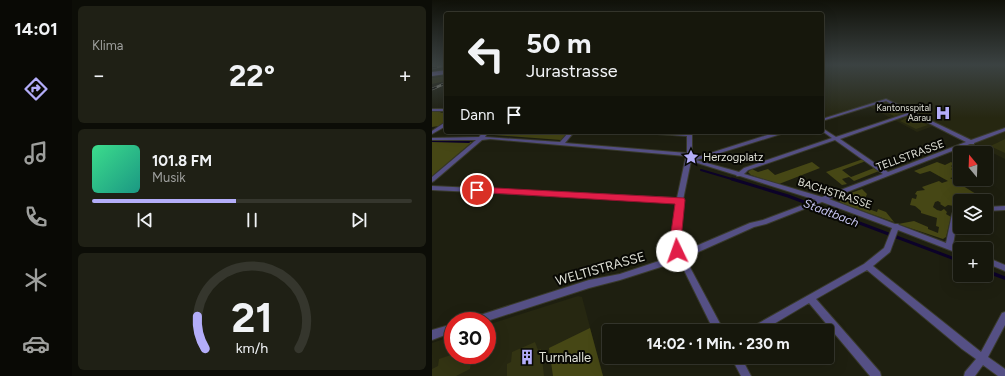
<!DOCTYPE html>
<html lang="de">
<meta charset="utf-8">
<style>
:root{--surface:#16170c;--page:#1f2015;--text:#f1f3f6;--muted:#9e9f9d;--line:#35362d;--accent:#b3adf9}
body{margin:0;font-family:Figtree,sans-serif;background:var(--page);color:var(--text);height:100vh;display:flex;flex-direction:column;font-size:15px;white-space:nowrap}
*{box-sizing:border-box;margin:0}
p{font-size:13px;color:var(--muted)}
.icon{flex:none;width:22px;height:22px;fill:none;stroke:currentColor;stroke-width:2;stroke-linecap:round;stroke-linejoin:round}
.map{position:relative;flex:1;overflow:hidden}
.panel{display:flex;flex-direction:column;gap:6px;padding:6px;background:#0c0d07;width:360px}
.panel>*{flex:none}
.hud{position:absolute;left:12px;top:12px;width:380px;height:122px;border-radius:4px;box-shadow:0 4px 16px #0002,0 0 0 1px var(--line);background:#16170c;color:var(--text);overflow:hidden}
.needle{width:26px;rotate:341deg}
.buttons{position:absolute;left:521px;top:146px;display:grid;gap:8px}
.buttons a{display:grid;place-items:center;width:40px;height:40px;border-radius:4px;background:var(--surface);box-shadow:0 4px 16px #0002,0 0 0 1px var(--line);font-size:20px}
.speed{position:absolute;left:12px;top:312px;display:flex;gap:8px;font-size:20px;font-weight:700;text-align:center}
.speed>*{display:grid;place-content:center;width:52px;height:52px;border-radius:50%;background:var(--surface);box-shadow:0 4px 16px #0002,0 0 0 1px var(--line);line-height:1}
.speed .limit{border:6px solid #d22;background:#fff;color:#111}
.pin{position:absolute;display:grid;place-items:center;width:34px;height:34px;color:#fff;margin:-17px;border:2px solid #fff;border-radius:50%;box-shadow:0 1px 4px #0007}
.me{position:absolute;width:44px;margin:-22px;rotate:357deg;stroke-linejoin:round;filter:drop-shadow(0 0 3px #0008)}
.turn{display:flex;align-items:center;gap:14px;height:84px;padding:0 16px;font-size:18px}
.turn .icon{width:52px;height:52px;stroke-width:2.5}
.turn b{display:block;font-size:28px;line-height:34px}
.then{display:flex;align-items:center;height:38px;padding:0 16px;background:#0003;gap:8px;font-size:15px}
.big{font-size:30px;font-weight:700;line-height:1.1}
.panel .widget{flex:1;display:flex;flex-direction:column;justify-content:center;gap:6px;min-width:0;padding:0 14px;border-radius:6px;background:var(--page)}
.panel .dial{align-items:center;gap:0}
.dial svg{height:104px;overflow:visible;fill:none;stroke:var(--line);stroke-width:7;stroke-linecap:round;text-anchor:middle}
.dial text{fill:var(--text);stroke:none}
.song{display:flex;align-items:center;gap:12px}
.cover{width:48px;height:48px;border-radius:6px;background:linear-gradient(135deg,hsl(150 70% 55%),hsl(170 70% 35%))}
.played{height:4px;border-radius:2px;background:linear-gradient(90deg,var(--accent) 45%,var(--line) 45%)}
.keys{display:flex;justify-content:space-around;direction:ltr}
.heat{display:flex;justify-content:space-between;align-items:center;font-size:22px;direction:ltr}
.trip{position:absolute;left:170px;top:324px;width:232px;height:40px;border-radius:4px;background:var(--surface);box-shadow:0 4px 16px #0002,0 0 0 1px var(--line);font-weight:700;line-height:40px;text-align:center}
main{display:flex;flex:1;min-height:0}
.dock{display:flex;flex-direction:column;width:72px;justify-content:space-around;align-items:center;background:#090905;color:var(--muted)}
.dock .icon{width:28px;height:28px}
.dock .active{color:var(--accent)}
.dock b{font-size:18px;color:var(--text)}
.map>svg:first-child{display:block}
.built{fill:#262711}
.green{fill:#464715}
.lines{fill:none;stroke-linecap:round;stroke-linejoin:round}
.stream-far2{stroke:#0c0229;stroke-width:2}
.stream-far1{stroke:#0c0229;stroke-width:3}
.stream{stroke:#0c0229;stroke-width:3.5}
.building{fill:#333413}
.minor-casing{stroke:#393a2c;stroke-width:2}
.primary-casing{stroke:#393a2c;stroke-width:2}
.minor{fill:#555085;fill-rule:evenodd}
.primary{fill:#8e80ee;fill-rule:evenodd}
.rail-casing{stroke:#909185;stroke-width:2.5}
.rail{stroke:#080804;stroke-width:1.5;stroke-dasharray:5;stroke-linecap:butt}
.route{fill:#e11d48;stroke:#92132f}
.labels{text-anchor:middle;stroke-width:4;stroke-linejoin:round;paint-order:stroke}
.far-poi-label{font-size:9px;fill:#dfe0d6;stroke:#080804;text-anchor:end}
.street-label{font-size:11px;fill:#dfe0d6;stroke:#080804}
.poi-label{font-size:11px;fill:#dfe0d6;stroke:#080804;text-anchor:start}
.water-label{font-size:12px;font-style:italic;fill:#c8c6f4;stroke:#080804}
.near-street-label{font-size:13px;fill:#dfe0d6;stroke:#080804}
.near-poi-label{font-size:13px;fill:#dfe0d6;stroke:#080804;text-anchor:start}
</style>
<main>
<nav class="dock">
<b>14:01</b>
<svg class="icon active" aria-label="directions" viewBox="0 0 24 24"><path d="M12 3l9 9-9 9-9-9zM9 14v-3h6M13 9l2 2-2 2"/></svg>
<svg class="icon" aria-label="music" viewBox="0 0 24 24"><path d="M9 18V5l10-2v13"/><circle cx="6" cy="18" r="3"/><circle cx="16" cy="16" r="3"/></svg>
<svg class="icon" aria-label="phone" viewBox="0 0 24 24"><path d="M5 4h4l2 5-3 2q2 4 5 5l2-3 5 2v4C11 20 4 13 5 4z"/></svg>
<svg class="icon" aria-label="climate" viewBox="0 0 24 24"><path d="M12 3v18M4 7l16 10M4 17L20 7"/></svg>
<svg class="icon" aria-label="car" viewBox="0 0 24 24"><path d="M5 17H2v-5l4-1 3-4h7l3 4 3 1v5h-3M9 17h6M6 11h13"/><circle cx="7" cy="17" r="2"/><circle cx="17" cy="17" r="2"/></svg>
</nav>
<section class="panel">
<div class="widget"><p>Klima</p>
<div class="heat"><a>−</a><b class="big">22°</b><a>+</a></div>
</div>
<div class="widget">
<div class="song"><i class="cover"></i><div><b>101.8 FM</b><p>Musik</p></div></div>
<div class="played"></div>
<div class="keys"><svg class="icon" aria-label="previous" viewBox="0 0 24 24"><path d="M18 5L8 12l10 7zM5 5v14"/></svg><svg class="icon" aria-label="pause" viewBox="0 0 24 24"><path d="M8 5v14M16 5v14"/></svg><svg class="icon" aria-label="next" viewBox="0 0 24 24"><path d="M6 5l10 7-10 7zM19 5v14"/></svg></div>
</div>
<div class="widget dial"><svg viewBox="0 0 100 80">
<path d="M14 69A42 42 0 1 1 86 69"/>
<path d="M14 69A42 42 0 0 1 8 44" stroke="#b3adf9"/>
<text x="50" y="56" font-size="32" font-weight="700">21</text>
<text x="50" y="72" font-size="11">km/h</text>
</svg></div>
</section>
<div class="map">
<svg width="573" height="376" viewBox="0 0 573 376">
<rect width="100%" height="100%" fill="#1e1f10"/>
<path class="built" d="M390 65H573V159L504 125 485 132 436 106 390 120Z
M146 296 150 297 171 376H0V343L21 336V355H55V325Z"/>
<path class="green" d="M0 111H11L8 113 14 112V121L7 126 0 127Z
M60 132H137L129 140 62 135 59 133Z
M0 142H40L0 176Z
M431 159 434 161 410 170 419 177 442 168 447 171 422 181 417 177 410 179 415 184 410 185 394 172Z
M380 162 388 168 347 184 319 175 316 172 320 169 326 172 336 169 343 175Z
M505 162 513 165 519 162 522 164 519 166 521 168 519 169 528 176 518 178 549 197 545 198 544 201H528V204L522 206 516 205 513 207 508 204 509 203 506 201 503 202 501 207 505 210 509 211 512 209 515 212 514 214 519 217 514 237 511 239 466 224 482 221 496 227V229L506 233 507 227 504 226 505 218 489 213V211L483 206 478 205 480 198 484 199 485 195 483 194 485 191 493 190 490 187 507 181 510 183 516 181 498 171 488 174 482 171Z
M430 189 435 194 432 201 430 200 428 206 445 212 446 209 454 212 462 222 411 204 407 201 408 197Z
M158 328 171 376H121L117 348Z"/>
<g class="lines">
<path class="stream-far2" d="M0 141 37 142
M269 170 303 180"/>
<path class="stream-far1" d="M300 179 356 196 528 261"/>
<path class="stream" d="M554 271 573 278"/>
</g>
<path class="building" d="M14 76V81L0 84V78Z
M456 105 472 113 462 116 446 108Z
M478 116 496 125 484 129 468 121Z
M573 139V153L558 146 565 143Z
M103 342 106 350 109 349 112 376H75V364L79 362 80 352Z
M19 355H40L38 369 24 376H0V369L6 366 7 359Z"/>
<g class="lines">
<g class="minor-casing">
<path id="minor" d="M454 99 539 140 573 128V131L542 143V144H538L397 199 463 224H466L467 225 514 243 520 214 521 212 528 209V214L526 215 521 245 531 249H528V254L466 230 458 252 441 266 549 352 570 313 573 312V325L556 357 573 369V376H566L551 365 543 376H532L533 372 544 359 530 349 435 270 384 299 448 372 449 376H438L377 303 330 331H316L318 328 432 264 452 248 460 228 390 202 334 224 322 227 253 258 292 331H282L247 260 235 265 188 280 157 288 55 321H38L39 318 42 317 157 280 188 274 233 259 244 255 239 245 245 202 0 190V186L245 198 254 156 58 139 50 140 2 181 0 182V177L44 140H0V138L47 137 51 132H56L53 137 128 142 137 132H142L133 143 255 153V136L210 133 208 132 256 133V132H260V157L269 156 345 132H352V133L272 158 264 160 307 172 312 168 400 138 390 131V128L404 137 476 113 454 101 390 121V119ZM479 114 534 142 456 172 408 139ZM403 140 451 174 390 197 312 174 316 170ZM259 161 304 175 305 176H308L384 200 331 220 318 223 250 252 247 245 251 200Z
M0 109H14V111H0Z
M12 123H14V126L0 134V131Z
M573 206V210L554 211V207Z
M554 257 573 265V271L554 263Z
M21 324V332L0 340V330Z
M299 357H309L319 376H309Z"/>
</g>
<g class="primary-casing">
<path id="primary" d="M14 70V74L0 76V72Z"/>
</g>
<use href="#minor" class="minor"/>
<use href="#primary" class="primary"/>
<g class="rail-casing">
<path id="rail" d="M0 68 14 65
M0 89 14 83"/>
</g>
<use href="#rail" class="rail"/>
</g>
<linearGradient id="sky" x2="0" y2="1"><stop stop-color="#101109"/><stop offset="0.55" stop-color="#3b4242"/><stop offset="1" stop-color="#3b4242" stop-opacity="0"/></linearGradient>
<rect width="573" height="118" fill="url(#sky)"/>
<path class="route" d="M45 187 252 198 253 200 249 240 251 251 249 254 245 256 241 254 238 240 243 204 42 192 40 190 42 188Z"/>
<defs>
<g id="hospital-bare" transform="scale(1.2)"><path d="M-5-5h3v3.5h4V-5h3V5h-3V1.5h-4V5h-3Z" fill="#b3adf9" stroke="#080804" stroke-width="2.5" paint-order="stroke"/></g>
<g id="sight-bare" transform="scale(1.2)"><path d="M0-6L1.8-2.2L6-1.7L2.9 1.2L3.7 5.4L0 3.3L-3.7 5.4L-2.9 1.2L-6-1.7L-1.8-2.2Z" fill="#b3adf9" stroke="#080804" stroke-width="2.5" paint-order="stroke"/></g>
<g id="building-bare" transform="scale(1.2)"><path d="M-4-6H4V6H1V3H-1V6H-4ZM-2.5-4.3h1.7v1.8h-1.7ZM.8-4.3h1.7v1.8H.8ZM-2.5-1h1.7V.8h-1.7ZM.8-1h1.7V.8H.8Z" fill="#b3adf9" stroke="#080804" stroke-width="2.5" paint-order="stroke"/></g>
</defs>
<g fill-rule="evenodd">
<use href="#hospital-bare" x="511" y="113"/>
<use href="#sight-bare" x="259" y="157"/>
<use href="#building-bare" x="95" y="357"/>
</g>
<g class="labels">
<g class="far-poi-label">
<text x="499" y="111">Kantonsspital<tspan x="499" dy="10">Aarau</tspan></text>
</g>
<g class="street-label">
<text transform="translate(478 155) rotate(-20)" y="4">TELLSTRASSE</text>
<text transform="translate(403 193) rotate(18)" y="4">BACHSTRASSE</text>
</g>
<g class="poi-label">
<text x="271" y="161">Herzogplatz</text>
</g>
<g class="water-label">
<text transform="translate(399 213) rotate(21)" y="4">Stadtbach</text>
</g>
<g class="near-street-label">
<text transform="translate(168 268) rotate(-16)" y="5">WELTISTRASSE</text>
</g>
<g class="near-poi-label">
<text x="107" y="362">Turnhalle</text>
</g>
</g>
</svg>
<div class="buttons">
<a><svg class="needle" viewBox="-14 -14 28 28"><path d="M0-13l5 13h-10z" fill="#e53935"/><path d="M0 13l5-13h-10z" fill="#9e9f9d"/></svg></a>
<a><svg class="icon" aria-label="layers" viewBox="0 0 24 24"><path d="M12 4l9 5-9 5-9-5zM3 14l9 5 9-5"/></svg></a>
<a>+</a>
</div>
<div class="speed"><div class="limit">30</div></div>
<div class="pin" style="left:45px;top:190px;background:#d93025"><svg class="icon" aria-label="arrive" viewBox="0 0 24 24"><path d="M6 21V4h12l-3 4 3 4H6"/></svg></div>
<svg class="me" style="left:245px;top:251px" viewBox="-20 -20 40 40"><circle r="19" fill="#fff"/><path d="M0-13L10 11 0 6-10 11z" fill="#e11d48"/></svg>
<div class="trip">14:02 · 1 Min. · 230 m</div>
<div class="hud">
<div class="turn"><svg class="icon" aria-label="left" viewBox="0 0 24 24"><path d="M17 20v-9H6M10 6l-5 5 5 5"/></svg><div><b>50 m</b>Jurastrasse</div></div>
<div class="then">Dann<svg class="icon" aria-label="arrive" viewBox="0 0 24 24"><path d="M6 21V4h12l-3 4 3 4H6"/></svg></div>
</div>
</div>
</main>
